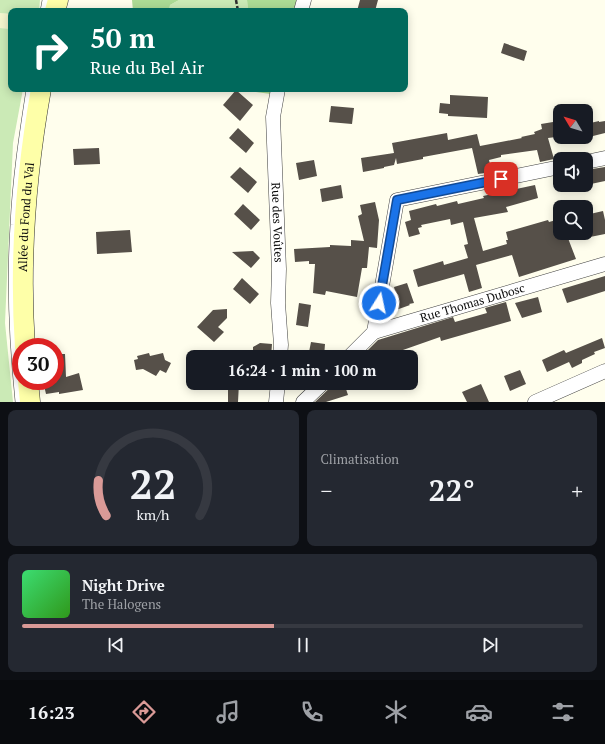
<!DOCTYPE html>
<html lang="fr">
<meta charset="utf-8">
<style>
:root{--surface:#171b24;--page:#242831;--text:#f1f3f6;--muted:#9ea1a6;--line:#363941;--accent:#da9a97}
body{margin:0;font-family:"PT Serif",serif;background:var(--page);color:var(--text);height:100vh;display:flex;flex-direction:column;font-size:15px;white-space:nowrap}
*{box-sizing:border-box;margin:0}
p{font-size:13px;color:var(--muted)}
.icon{flex:none;width:22px;height:22px;fill:none;stroke:currentColor;stroke-width:2;stroke-linecap:round;stroke-linejoin:round}
.map{position:relative;height:402px;overflow:hidden}
.details{display:flex;flex-direction:column;gap:8px;padding:8px;background:#0d0f14;flex:1}
.details>*{flex:none}
.guide{position:absolute;left:8px;top:8px;width:400px;height:84px;border-radius:8px;box-shadow:0 2px 10px #0003;background:#00695c;color:#fff;overflow:hidden}
.needle{width:26px;rotate:308deg}
.fabs{position:absolute;left:553px;top:104px;display:grid;gap:8px}
.fabs a{display:grid;place-items:center;width:40px;height:40px;border-radius:8px;background:var(--surface);box-shadow:0 2px 10px #0003;font-size:20px}
.speed{position:absolute;left:12px;top:338px;display:flex;gap:8px;font-size:20px;font-weight:700;text-align:center}
.speed>*{display:grid;place-content:center;width:52px;height:52px;border-radius:50%;background:var(--surface);box-shadow:0 2px 10px #0003;line-height:1}
.speed .limit{border:6px solid #d22;background:#fff;color:#111}
.pin{position:absolute;display:grid;place-items:center;width:34px;height:34px;color:#fff;margin:-17px;border-radius:8px;box-shadow:0 2px 6px #0006}
.me{position:absolute;width:44px;margin:-22px;rotate:10deg;stroke-linejoin:round;filter:drop-shadow(0 0 3px #0008)}
.turn{display:flex;align-items:center;gap:14px;height:84px;padding:0 16px;font-size:18px}
.turn .icon{width:52px;height:52px;stroke-width:2.5}
.turn b{display:block;font-size:28px;line-height:34px}
.big{font-size:30px;font-weight:700;line-height:1.1}
.details .widget{flex:1;display:flex;flex-direction:column;justify-content:center;gap:6px;min-width:0;padding:0 14px;border-radius:8px;background:var(--page)}
.details .dial{align-items:center;gap:0}
.dial svg{height:104px;overflow:visible;fill:none;stroke:var(--line);stroke-width:7;stroke-linecap:round;text-anchor:middle}
.dial text{fill:var(--text);stroke:none}
.song{display:flex;align-items:center;gap:12px}
.cover{width:48px;height:48px;border-radius:6px;background:linear-gradient(135deg,hsl(140 70% 55%),hsl(110 70% 35%))}
.played{height:4px;border-radius:2px;background:linear-gradient(90deg,var(--accent) 45%,var(--line) 45%)}
.keys{display:flex;justify-content:space-around;direction:ltr}
.heat{display:flex;justify-content:space-between;align-items:center;font-size:22px;direction:ltr}
.details .tiles{flex:1;display:grid;gap:8px;grid-template-columns:1fr 1fr}
.widget:last-child{grid-column:span 2}
.trip{position:absolute;left:186px;top:350px;width:232px;height:40px;border-radius:8px;background:var(--surface);box-shadow:0 2px 10px #0003;font-weight:700;line-height:40px;text-align:center}
.tab-bar{display:flex;height:64px;justify-content:space-around;align-items:center;background:#090b0e;color:var(--muted)}
.tab-bar .icon{width:28px;height:28px}
.tab-bar .active{color:var(--accent)}
.tab-bar b{font-size:18px;color:var(--text)}
.map>svg:first-child{display:block}
.farmland{fill:#f4f5cd}
.green{fill:#cbeab6}
.forest{fill:#acdb95}
.building{fill:#565049}
.lines{fill:none;stroke-linecap:round;stroke-linejoin:round}
.lane-casing{stroke:#404040;stroke-width:8}
.street-casing{stroke:#404040;stroke-width:15}
.secondary-casing{stroke:#2f2f2f;stroke-width:21}
.path{stroke:#2f2f2f;stroke-width:2.5;stroke-dasharray:4 2;stroke-linecap:butt}
.lane{stroke:#fff;stroke-width:7}
.street{stroke:#fff;stroke-width:14}
.secondary{stroke:#feffa8;stroke-width:20}
.route-casing{stroke:#114b97;stroke-width:10}
.route{stroke:#1a73e8;stroke-width:7}
.labels{text-anchor:middle;stroke-width:4;stroke-linejoin:round;paint-order:stroke}
.street-label{font-size:12px;fill:#0d0d0d;stroke:#fff}
</style>
<div class="map">
<svg width="605" height="402" viewBox="0 0 605 402">
<rect width="100%" height="100%" fill="#fffeed"/>
<path class="farmland" d="M0 13 11 14V29L0 28Z"/>
<path class="green" d="M0 0H40L39 11H11V14L0 13Z
M179 0H247L248 11H169L170 5Z
M0 28 11 29V89H23L13 143 5 323 13 402H0Z"/>
<path class="forest" d="M132 0H179L170 5 169 11H133Z
M247 0H298L295 11H248Z
M249 89H272L271 94 249 91Z"/>
<path class="building" d="M360 0H378L375 11H357Z
M504 43 527 51 524 61 501 53Z
M236 90 253 105 240 121 223 105Z
M450 95 488 97 487 118 448 116V114L439 113 440 103 450 104Z
M331 106 354 108 352 124 329 122Z
M599 121V122L605 121V133L589 137 586 124Z
M553 122 556 137 548 138 554 159 540 162 537 150 501 155V157L489 160 492 172 478 174 472 148 423 157V159L397 164 396 158 394 165 384 167V168L363 172 361 158 394 153 392 143 447 133 448 140 477 134 480 146 522 138 521 137 535 134 534 132 542 129 541 124Z
M238 128 254 143 246 153 229 138Z
M99 148 100 164 74 165 73 149Z
M314 160 317 176 299 180 296 163Z
M240 167 257 182 248 193 230 177Z
M605 167V181L586 185V170Z
M341 185 343 198 322 202 320 189Z
M535 185 538 198 506 207 508 212 474 218 483 251 507 244 506 240H508L506 232 548 220 549 222 560 219V233H566L576 259 519 277 512 255 476 265 482 288 469 292 464 274 418 287 413 270 443 261 444 265 468 258 464 245 468 244 463 222 451 225 450 219 421 225 422 227 418 228 420 234 409 237 405 222 411 220 409 211 436 204 437 206 457 201 458 204 484 198 483 196Z
M375 202 379 220 377 248 369 247 367 268H362L357 297 326 291 325 295 313 293 315 264H309V261L295 262 294 249 330 247V245L351 246V240L364 241 358 216 362 214 360 205Z
M243 204 260 220 251 230 234 214Z
M603 211 605 220V234L590 237 586 218 591 217 590 214Z
M130 230 132 252 97 254 96 232Z
M253 251 260 258 251 268 232 252Z
M605 276V291L567 303 562 289Z
M242 278 259 294 250 304 233 289Z
M407 283 414 303 409 304 410 305 396 310 392 297 396 295 394 287Z
M538 297 542 312 522 318 515 303Z
M506 302 511 321 441 341 440 337 383 357H361L378 340 453 317 455 322 487 313 485 308Z
M299 303 311 305 308 327 296 325Z
M227 309V318L218 327 224 332 214 342 197 327 213 310Z
M602 338 605 348 594 352 595 354 582 360V363L572 368 569 362 547 372 542 360 564 350 566 353Z
M311 342 325 344 324 357H308Z
M260 343 272 344 271 357H253V347Z
M149 353 150 356 163 353 165 360 171 363 166 373 160 370 156 376 143 369 136 370 134 360 138 359 137 356Z
M55 354H65L66 377 79 373 83 390 59 394V392L46 394 43 381H55Z
M520 370 526 384 510 391 504 376Z
M228 383H239L238 402H228Z
M335 383H344L348 395 326 402H315Z
M481 384 489 402H467L462 392Z"/>
<g class="lines">
<g class="lane-casing">
<path id="lane" d="M44 11 46 0
M19 402C13 344 10 284 14 225 16 180 23 134 30 89"/>
</g>
<g class="street-casing">
<g id="street">
<path d="M301 11 304 0"/>
<path id="s1" d="M278 89 273 117 279 269 278 303 281 345 280 357"/>
<path d="M586 162 605 158"/>
<path d="M374 332 397 200 560 167"/>
<path id="s2" d="M349 357 374 332 605 264"/>
<path d="M276 402 278 383"/>
<path d="M303 402 323 383"/>
<path d="M535 402 605 371"/>
</g>
</g>
<g class="secondary-casing">
<g id="secondary">
<path d="M55 11 58 0"/>
<path id="s3" d="M25 347C19 261 26 173 41 89"/>
<path d="M28 381 30 402"/>
</g>
</g>
<path class="path" d="M236 0 238 11"/>
<use href="#lane" class="lane"/>
<use href="#street" class="street"/>
<use href="#secondary" class="secondary"/>
</g>
<g class="lines">
<g class="route-casing">
<path id="route" d="M379 303 397 200 501 179"/>
</g>
<use href="#route" class="route"/>
</g>
<g class="labels">
<g class="street-label">
<text dy="4" stroke="none"><textPath href="#s3" startOffset="130">Allée du Fond du Val</textPath></text>
<text dy="4" stroke="none"><textPath href="#s1" startOffset="134">Rue des Voûtes</textPath></text>
<text dy="4" stroke="none"><textPath href="#s2" startOffset="138">Rue Thomas Dubosc</textPath></text>
</g>
</g>
</svg>
<div class="fabs">
<a><svg class="needle" viewBox="-14 -14 28 28"><path d="M0-13l5 13h-10z" fill="#e53935"/><path d="M0 13l5-13h-10z" fill="#9ea1a6"/></svg></a>
<a><svg class="icon" aria-label="sound" viewBox="0 0 24 24"><path d="M4 9h4l5-4v14l-5-4H4zM17 9q2 3 0 6"/></svg></a>
<a><svg class="icon" aria-label="search" viewBox="0 0 24 24"><circle cx="10" cy="10" r="6"/><path d="M15 15l6 6"/></svg></a>
</div>
<div class="speed"><div class="limit">30</div></div>
<div class="pin" style="left:501px;top:179px;background:#d93025"><svg class="icon" aria-label="arrive" viewBox="0 0 24 24"><path d="M6 21V4h12l-3 4 3 4H6"/></svg></div>
<svg class="me" style="left:379px;top:303px" viewBox="-20 -20 40 40"><circle r="17" fill="#1a73e8" stroke="#fff" stroke-width="3"/><path d="M0-11L8 9 0 5-8 9z" fill="#fff"/></svg>
<div class="trip">16:24 · 1 min · 100 m</div>
<div class="guide">
<div class="turn"><svg class="icon" aria-label="right" viewBox="0 0 24 24"><path d="M7 20v-9h11M14 6l5 5-5 5"/></svg><div><b>50 m</b>Rue du Bel Air</div></div>
</div>
</div>
<section class="details">
<div class="tiles">
<div class="widget dial"><svg viewBox="0 0 100 80">
<path d="M14 69A42 42 0 1 1 86 69"/>
<path d="M14 69A42 42 0 0 1 8 42" stroke="#da9a97"/>
<text x="50" y="56" font-size="32" font-weight="700">22</text>
<text x="50" y="72" font-size="11">km/h</text>
</svg></div>
<div class="widget"><p>Climatisation</p>
<div class="heat"><a>−</a><b class="big">22°</b><a>+</a></div>
</div>
<div class="widget">
<div class="song"><i class="cover"></i><div><b>Night Drive</b><p>The Halogens</p></div></div>
<div class="played"></div>
<div class="keys"><svg class="icon" aria-label="previous" viewBox="0 0 24 24"><path d="M18 5L8 12l10 7zM5 5v14"/></svg><svg class="icon" aria-label="pause" viewBox="0 0 24 24"><path d="M8 5v14M16 5v14"/></svg><svg class="icon" aria-label="next" viewBox="0 0 24 24"><path d="M6 5l10 7-10 7zM19 5v14"/></svg></div>
</div>
</div>
</section>
<nav class="tab-bar">
<b>16:23</b>
<svg class="icon active" aria-label="directions" viewBox="0 0 24 24"><path d="M12 3l9 9-9 9-9-9zM9 14v-3h6M13 9l2 2-2 2"/></svg>
<svg class="icon" aria-label="music" viewBox="0 0 24 24"><path d="M9 18V5l10-2v13"/><circle cx="6" cy="18" r="3"/><circle cx="16" cy="16" r="3"/></svg>
<svg class="icon" aria-label="phone" viewBox="0 0 24 24"><path d="M5 4h4l2 5-3 2q2 4 5 5l2-3 5 2v4C11 20 4 13 5 4z"/></svg>
<svg class="icon" aria-label="climate" viewBox="0 0 24 24"><path d="M12 3v18M4 7l16 10M4 17L20 7"/></svg>
<svg class="icon" aria-label="car" viewBox="0 0 24 24"><path d="M5 17H2v-5l4-1 3-4h7l3 4 3 1v5h-3M9 17h6M6 11h13"/><circle cx="7" cy="17" r="2"/><circle cx="17" cy="17" r="2"/></svg>
<svg class="icon" aria-label="filters" viewBox="0 0 24 24"><path d="M4 7h16M4 17h16"/><circle cx="9" cy="7" r="2"/><circle cx="15" cy="17" r="2"/></svg>
</nav>
